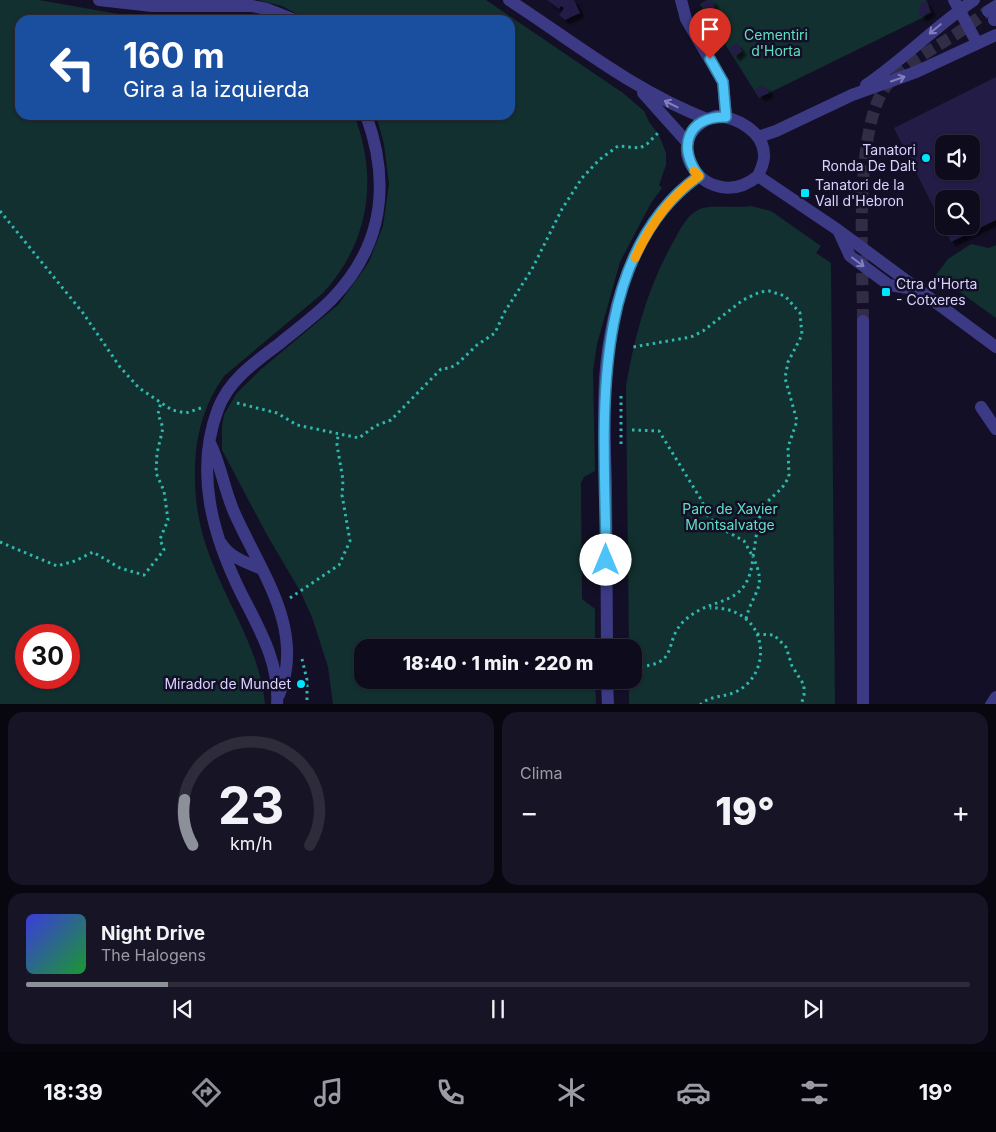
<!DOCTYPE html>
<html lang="es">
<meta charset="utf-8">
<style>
:root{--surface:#0e0b1c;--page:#171425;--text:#f1f3f6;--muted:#9b9ba3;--line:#2e2b3b;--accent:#8c9099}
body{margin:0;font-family:Inter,sans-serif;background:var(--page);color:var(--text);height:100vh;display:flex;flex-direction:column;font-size:19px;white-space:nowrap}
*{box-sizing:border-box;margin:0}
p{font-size:16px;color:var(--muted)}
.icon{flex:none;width:28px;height:28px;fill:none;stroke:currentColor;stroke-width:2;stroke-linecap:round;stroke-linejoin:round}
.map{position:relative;height:704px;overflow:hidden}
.details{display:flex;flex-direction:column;gap:8px;padding:8px;background:#08060f;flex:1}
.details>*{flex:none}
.top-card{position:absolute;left:15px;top:15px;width:500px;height:105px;border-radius:15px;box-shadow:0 1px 4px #0004,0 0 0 1px var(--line);background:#1a4fa0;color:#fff;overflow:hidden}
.fabs{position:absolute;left:935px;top:135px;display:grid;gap:10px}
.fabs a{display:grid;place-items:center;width:45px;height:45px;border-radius:10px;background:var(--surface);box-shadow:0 1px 4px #0004,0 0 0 1px var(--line);font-size:25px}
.speed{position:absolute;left:15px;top:624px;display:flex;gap:10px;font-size:25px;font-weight:700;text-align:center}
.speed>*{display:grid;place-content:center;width:65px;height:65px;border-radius:50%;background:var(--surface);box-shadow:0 1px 4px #0004,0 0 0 1px var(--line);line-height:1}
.speed .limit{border:8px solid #d22;background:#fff;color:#111}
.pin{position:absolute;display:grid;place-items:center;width:42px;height:42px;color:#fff;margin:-51px -21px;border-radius:50% 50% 50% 0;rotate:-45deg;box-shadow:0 0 5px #0007}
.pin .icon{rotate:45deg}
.me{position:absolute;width:55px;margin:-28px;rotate:0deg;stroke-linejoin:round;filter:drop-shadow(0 0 4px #0008)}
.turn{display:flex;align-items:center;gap:18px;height:105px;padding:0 25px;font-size:22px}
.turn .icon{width:65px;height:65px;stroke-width:2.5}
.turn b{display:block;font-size:35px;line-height:42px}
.big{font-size:38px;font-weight:800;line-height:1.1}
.details .card{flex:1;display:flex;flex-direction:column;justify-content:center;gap:8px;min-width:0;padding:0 18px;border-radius:15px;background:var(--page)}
.details .dial{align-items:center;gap:0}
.dial svg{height:130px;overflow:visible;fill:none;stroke:var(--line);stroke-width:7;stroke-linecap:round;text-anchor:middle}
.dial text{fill:var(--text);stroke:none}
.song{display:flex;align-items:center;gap:15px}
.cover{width:60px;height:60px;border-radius:8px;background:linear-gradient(135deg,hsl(240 70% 55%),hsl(130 70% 35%))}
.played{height:5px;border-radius:2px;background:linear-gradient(90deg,var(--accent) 15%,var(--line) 15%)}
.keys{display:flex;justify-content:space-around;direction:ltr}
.heat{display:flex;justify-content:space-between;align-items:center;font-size:28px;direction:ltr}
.details .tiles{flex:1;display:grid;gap:8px;grid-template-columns:1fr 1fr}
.card:last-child{grid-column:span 2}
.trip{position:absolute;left:354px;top:639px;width:288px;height:50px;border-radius:15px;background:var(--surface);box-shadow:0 1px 4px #0004,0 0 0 1px var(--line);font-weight:800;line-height:50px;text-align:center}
.tab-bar{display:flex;height:80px;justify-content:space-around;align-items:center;background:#06040b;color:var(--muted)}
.tab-bar .icon{width:35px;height:35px}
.tab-bar .active{color:var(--accent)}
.tab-bar b{font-size:22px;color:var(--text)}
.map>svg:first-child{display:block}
.green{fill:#12302f;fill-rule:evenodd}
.building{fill:#241b47;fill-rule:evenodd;filter:url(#shadow)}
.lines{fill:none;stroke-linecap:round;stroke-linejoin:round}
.minor-tunnel{stroke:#312d47;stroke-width:12;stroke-dasharray:12 6;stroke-linecap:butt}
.path{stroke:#2fb8b0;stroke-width:3;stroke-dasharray:2.5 4;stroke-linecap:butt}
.minor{stroke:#3d3a85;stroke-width:12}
.oneway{stroke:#837fbc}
.route-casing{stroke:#337fa1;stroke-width:12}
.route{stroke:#4fc3f7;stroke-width:9}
.slow{stroke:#f59e0b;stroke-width:9}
.poi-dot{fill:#00e5ff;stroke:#130f26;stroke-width:2}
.labels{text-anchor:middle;stroke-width:5;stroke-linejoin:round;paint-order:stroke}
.park-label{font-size:14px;fill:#5fe0c0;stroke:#130f26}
.poi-label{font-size:14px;fill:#d9d4ff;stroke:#130f26;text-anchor:end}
</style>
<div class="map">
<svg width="996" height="705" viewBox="0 0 996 705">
<defs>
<filter id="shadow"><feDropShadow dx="4.5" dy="4.5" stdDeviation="1" flood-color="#0009"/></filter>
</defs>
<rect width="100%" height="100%" fill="#130f26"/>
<path class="green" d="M0 0H39L124 15 223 16 258 20H20V115H354C379 178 369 243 323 293L224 376C205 403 196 433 195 465 194 500 199 530 212 562 231 611 260 651 265 704H0ZM26 635H69V678H26Z
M258 0H486L623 93 644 111 649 122 659 135 666 153V165L659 185 662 188 651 203 620 262 597 344 593 371 595 471 584 477 581 483 582 599 595 609V647L362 648V680H595L596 704H333L328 667 312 617 300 591 267 535 222 450V426L224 415 236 394 260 370 339 304 369 262 383 226 389 184 384 144 376 115H510V20H308L282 6Z
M707 0H926L932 13 759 98 700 4Z
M751 206 771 211 821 246 816 253 831 263 835 704H629V680H632V648L629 647 626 386C635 333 649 283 676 237 681 227 688 215 698 210 711 203 735 209 751 206Z
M971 244 989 248 996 245V318L936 275 948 259Z"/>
<path class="building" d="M547 0H574L580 13 565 20 559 15 564 8 561 6 559 9Z
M709 0H712L715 6 714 11 708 14 702 3Z
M926 1 931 12 921 17 919 11 920 4Z
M737 43 742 51 735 57 729 48Z
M996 77V220L951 242 894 128ZM944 144H971V171H944ZM944 199H971V226H944Z
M761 86 766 87 769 93 760 97 755 90Z"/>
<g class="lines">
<path class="minor-tunnel" d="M863 321C863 265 853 127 887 85 903 65 927 53 948 39 962 31 975 20 988 11"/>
<path class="path" d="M0 211 83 313 120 367 139 388 172 410 186 413 204 407
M621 396V444
M237 403 277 413 297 425 359 438 375 426 391 420 441 369 450 368 457 364 477 345 495 333 504 313 532 269 562 209 582 178 599 160 618 146 640 148 647 144 659 132
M632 430 659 431 702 501 707 515 719 527 744 541 753 557 759 518 768 501 782 488 789 477 788 447 797 421 785 378 788 362 802 335 800 313 785 296 769 291 760 292 743 300 703 331 691 337 633 347
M0 542 57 566 75 561 93 552 120 568 144 575 164 550 160 539 168 520 164 491 156 473 157 453 163 428 158 414 161 402
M290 598 339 565 350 541 342 495 343 480 337 445 338 435
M746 619C753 590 768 589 753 557
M757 634 774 635 786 647 792 666 804 685V695L801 705
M302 659 307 680V705
M634 667C683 665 661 642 685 620 714 594 748 610 753 557
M700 705C709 696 722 697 733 693 759 683 768 651 754 628 744 613 727 607 710 608"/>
<path class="minor" d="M99 0 152 6H252L267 9 295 20
M509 0C574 42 634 91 707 119
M681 0 686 19 723 82 726 117
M954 0 977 43
M988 11 996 6
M994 20 996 19
M866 85C904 59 936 26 974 0
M643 93 686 141
M716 116C736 117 763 131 764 154 765 161 761 169 758 176 708 217 651 138 716 116Z
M758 137 776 131 852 95 916 72 996 35
M758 176 838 230 996 347
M839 232 850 256 889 285 914 289
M981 407 996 429
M210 443C221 465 224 489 234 512 260 571 306 629 279 695
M221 543C229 557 247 563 262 569
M607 648C607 593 606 539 606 485 605 450 603 414 605 379 610 305 636 220 699 176
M607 680 608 705
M277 705C280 664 260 630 242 595 213 537 194 472 218 409 229 380 255 362 279 344 296 330 315 316 331 300 383 247 391 183 366 115
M863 705V321
M991 705 996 697"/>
</g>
<defs><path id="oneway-shaft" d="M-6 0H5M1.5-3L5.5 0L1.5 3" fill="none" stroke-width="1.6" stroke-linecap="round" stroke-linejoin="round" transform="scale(1.25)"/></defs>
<g class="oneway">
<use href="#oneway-shaft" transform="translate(935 29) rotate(140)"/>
<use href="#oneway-shaft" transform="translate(898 79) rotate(-19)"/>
<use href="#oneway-shaft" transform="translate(671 104) rotate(-154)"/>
<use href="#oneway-shaft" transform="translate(858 262) rotate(37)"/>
</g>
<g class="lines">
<g class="route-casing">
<path id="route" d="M606 560C606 437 583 258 699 176 677 148 687 116 726 117L723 82 710 59"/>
</g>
<use href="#route" class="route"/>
<path class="slow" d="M635 258C650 225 669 197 699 176L694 171"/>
</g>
<g class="poi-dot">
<circle cx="926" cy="158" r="5"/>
<rect x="800" y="188" width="10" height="10" rx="2.5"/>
<rect x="881" y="287" width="10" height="10" rx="2.5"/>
<circle cx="301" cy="684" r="5"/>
</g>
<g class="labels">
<g class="park-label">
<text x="776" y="40">Cementiri<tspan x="776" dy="16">d'Horta</tspan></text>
<text x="730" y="514">Parc de Xavier<tspan x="730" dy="16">Montsalvatge</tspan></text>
</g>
<g class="poi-label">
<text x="916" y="155">Tanatori<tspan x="916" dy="16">Ronda De Dalt</tspan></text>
<text x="815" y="190" text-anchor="start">Tanatori de la<tspan x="815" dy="16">Vall d'Hebron</tspan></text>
<text x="896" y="289" text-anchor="start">Ctra d'Horta<tspan x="896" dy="16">- Cotxeres</tspan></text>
<text x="291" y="689">Mirador de Mundet</text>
</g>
</g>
</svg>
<div class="fabs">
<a><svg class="icon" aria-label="sound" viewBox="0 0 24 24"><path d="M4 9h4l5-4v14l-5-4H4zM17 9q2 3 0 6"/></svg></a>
<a><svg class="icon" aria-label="search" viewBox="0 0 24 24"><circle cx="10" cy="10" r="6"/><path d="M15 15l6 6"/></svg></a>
</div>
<div class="speed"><div class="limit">30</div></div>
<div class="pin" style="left:710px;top:59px;background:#d93025"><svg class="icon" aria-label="arrive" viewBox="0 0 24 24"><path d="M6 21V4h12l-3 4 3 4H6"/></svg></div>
<svg class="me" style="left:606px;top:560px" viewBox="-20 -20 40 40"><circle r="19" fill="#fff"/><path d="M0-13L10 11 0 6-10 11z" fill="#4fc3f7"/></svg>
<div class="trip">18:40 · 1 min · 220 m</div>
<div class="top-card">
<div class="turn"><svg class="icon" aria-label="left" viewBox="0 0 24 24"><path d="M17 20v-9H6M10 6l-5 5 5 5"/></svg><div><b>160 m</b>Gira a la izquierda</div></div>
</div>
</div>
<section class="details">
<div class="tiles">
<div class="card dial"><svg viewBox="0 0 100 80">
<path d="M14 69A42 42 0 1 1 86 69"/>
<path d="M14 69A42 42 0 0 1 9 41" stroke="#8c9099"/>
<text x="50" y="56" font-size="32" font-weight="700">23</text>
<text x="50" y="72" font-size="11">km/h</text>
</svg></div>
<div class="card"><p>Clima</p>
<div class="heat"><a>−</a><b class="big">19°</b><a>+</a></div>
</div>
<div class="card">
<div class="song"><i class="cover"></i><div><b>Night Drive</b><p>The Halogens</p></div></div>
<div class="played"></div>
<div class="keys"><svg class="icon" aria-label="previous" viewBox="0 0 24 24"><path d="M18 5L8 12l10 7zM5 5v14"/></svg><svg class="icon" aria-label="pause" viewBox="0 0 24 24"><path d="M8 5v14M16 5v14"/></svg><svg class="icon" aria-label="next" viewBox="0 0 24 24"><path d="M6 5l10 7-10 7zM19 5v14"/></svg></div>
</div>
</div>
</section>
<nav class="tab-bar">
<b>18:39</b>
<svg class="icon active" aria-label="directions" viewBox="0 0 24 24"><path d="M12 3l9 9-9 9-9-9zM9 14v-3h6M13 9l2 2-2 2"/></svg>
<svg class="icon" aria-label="music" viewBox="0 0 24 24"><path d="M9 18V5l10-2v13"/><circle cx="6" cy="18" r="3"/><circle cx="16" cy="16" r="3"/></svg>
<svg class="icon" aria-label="phone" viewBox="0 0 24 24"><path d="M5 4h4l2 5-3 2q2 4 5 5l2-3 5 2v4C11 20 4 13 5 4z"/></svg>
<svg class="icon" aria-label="climate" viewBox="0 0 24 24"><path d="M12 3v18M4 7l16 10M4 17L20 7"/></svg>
<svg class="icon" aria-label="car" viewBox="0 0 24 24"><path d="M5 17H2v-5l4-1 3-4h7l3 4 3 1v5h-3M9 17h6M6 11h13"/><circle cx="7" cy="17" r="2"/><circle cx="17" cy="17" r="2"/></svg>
<svg class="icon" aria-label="filters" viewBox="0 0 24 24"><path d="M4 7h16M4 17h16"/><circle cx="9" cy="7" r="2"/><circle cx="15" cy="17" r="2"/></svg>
<b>19°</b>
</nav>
